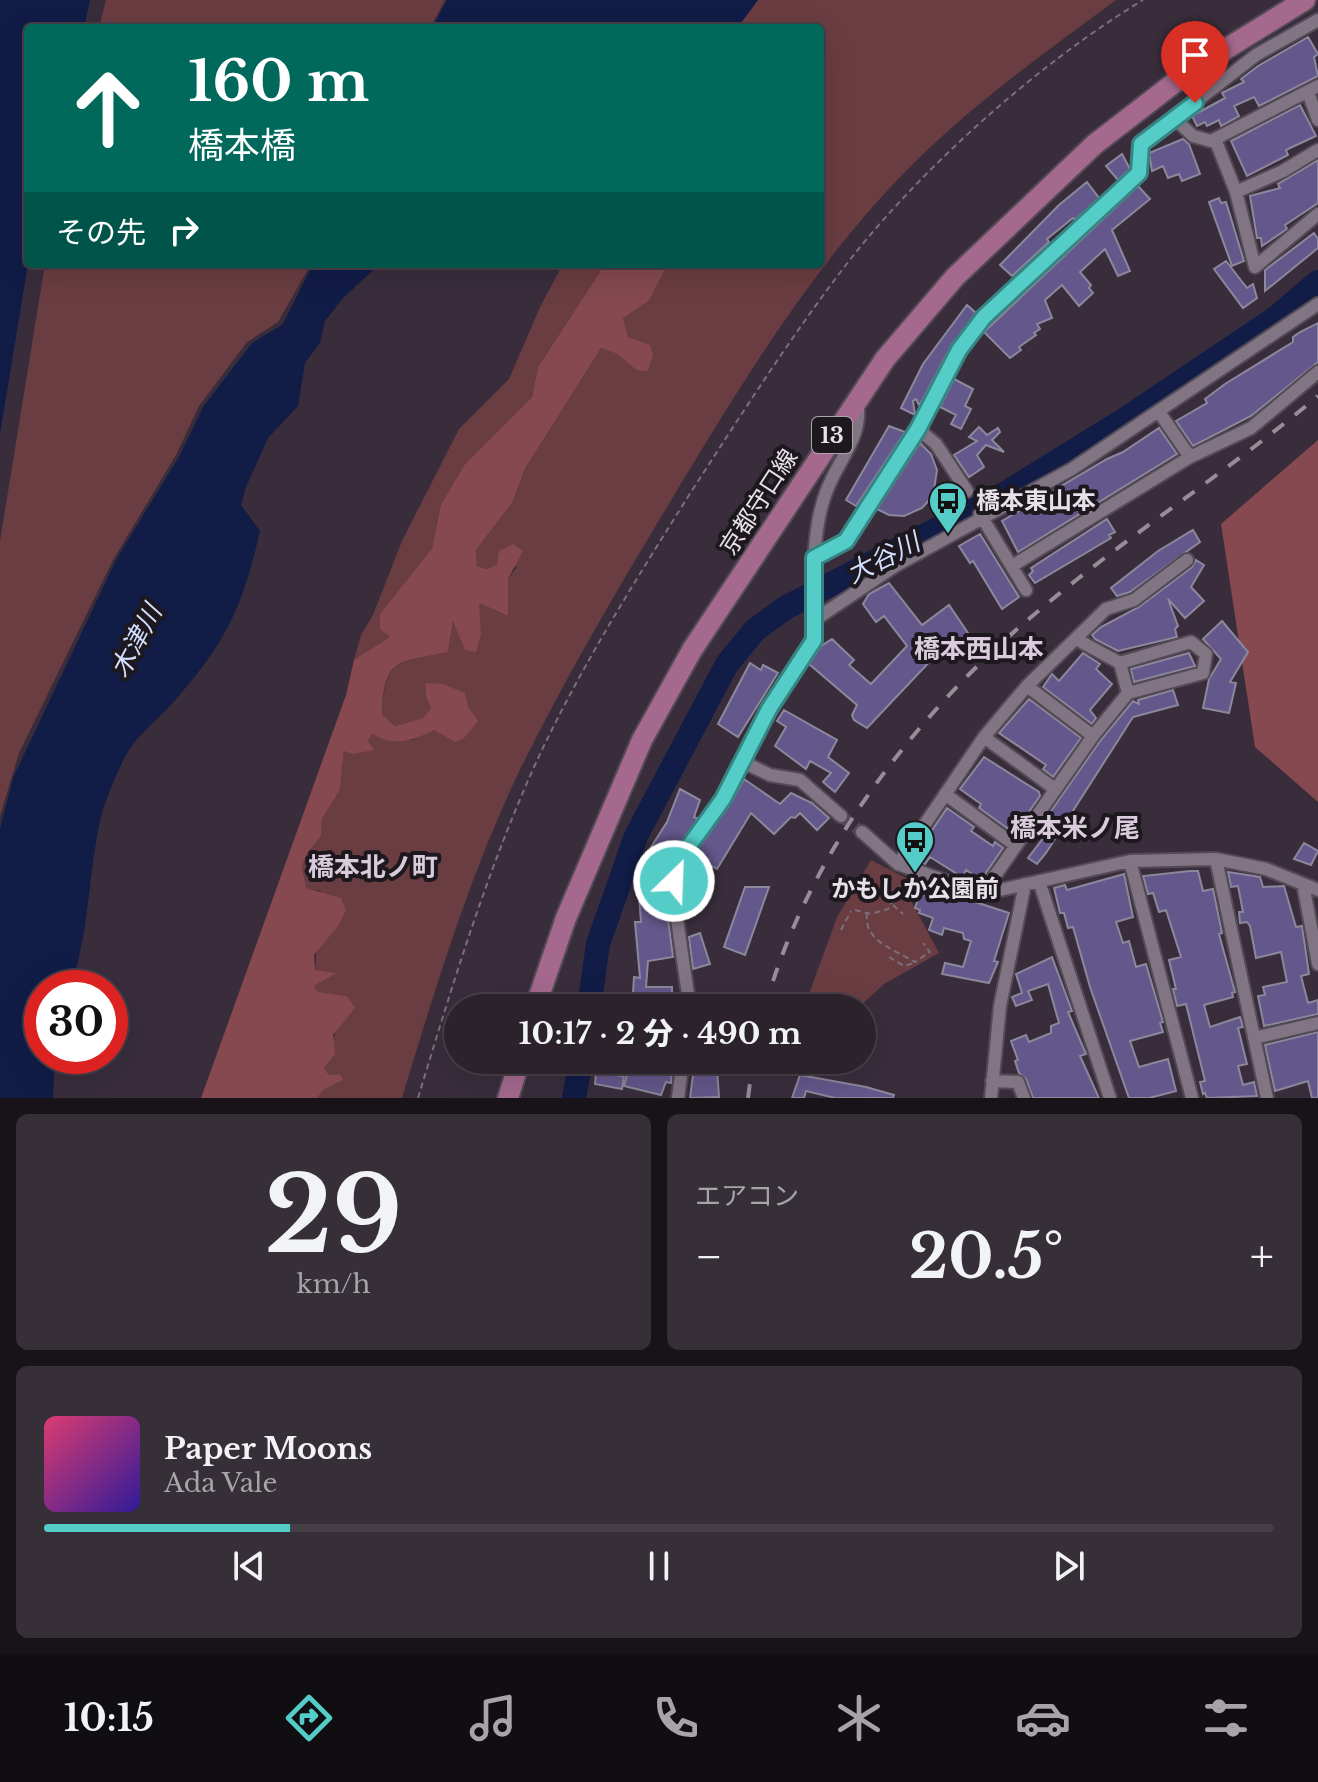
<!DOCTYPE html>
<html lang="ja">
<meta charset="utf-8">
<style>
:root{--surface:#2b222c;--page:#372f38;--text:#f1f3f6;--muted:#a6a4a9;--line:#473f48;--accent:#54cdc8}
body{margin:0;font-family:"Libre Baskerville","Noto Sans JP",serif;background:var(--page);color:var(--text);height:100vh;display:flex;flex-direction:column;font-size:30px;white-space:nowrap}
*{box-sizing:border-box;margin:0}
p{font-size:26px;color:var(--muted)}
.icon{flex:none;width:44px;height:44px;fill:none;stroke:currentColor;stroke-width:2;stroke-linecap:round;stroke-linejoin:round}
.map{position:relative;height:1098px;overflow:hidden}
.side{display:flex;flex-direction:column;gap:16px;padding:16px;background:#181318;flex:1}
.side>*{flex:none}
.top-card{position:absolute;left:24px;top:24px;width:800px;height:244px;border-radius:8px;box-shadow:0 8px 32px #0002,0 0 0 2px var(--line);background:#00695c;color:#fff;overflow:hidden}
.speed{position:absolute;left:24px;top:970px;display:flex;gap:16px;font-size:40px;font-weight:700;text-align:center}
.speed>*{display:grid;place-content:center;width:104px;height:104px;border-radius:50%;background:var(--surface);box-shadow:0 8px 32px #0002,0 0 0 2px var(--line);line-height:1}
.speed .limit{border:12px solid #d22;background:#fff;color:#111}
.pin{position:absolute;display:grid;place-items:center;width:68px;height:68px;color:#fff;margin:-82px -34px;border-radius:50% 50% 50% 0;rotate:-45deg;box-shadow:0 0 8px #0007}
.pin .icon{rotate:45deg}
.me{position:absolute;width:88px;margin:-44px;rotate:24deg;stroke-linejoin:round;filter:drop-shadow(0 0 6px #0008)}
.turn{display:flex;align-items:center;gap:28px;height:168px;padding:0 32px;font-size:36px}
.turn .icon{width:104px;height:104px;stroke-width:2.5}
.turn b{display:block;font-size:56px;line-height:68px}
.then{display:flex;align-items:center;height:76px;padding:0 32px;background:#0003;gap:16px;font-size:30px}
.big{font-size:60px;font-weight:800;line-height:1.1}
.side .widget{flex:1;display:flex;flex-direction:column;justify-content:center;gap:12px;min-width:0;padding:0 28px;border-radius:12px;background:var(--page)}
.side .dial{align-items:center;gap:0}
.dial b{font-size:104px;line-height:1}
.song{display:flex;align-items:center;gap:24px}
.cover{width:96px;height:96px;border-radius:12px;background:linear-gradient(135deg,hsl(340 70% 55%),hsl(250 70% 35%))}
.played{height:8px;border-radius:4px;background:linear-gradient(90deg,var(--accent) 20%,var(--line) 20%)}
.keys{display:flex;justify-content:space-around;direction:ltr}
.heat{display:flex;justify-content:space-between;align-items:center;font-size:44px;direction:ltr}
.side .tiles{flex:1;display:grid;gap:16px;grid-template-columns:1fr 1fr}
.widget:last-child{grid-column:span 2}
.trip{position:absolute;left:444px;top:994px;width:432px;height:80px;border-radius:40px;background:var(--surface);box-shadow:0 8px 32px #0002,0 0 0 2px var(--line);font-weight:800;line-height:80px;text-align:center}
.tab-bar{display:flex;height:128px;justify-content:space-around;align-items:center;background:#110e12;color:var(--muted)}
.tab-bar .icon{width:56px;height:56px}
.tab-bar .current{color:var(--accent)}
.tab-bar b{font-size:36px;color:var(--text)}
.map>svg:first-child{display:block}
.green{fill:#6a3d42}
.forest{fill:#85494f}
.water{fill:#111c47}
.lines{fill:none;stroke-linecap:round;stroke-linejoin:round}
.river{stroke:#111c47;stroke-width:24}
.building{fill:#64578b;stroke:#8c889b;stroke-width:2}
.street-tunnel{stroke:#534855;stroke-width:12;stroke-dasharray:12 6;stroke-linecap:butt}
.street-casing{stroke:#544a56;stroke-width:16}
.primary-casing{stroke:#544a56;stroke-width:24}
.path{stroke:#7a6f7b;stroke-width:2;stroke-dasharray:6 4;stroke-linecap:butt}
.street{stroke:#817483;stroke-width:12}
.primary{stroke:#a4698d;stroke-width:20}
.rail{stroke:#978d98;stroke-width:4;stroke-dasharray:14 14;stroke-linecap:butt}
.route-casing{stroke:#378582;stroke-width:20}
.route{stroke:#54cdc8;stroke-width:14}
.labels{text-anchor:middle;stroke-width:8;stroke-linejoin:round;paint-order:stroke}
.shield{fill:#1d181e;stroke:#aca5ad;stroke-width:2}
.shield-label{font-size:22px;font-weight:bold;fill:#e9e1ea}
.poi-label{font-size:24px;font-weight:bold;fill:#e9e1ea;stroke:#1d181e;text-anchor:start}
.street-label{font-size:24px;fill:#e9e1ea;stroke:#1d181e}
.water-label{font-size:26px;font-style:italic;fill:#d2defe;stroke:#1d181e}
.neighbourhood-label{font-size:26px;font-weight:bold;fill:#dacbdc;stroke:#1d181e}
</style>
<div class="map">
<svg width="1318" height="1098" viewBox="0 0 1318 1098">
<rect width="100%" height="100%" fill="#392d3b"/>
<path class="green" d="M106 0H445L430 28H99Z
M758 0H1116C1050 49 982 97 922 155 827 247 756 360 688 472 628 572 568 671 517 776 468 879 435 990 402 1098H317L329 1075 324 1068 347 996 318 993 314 986 336 973 315 971 321 891 306 889 302 866 306 853 321 836 322 819 340 790 344 751 373 749 368 741 372 734 413 740 469 708 465 693 425 683 426 697 431 708 423 718 395 726 382 714C385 655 400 663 448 652L453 620 458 631 479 603 508 616V579L517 567 497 564 487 569 477 566 476 550 512 503 525 469 601 348 617 354 636 370 623 318 649 301 668 264H820V28H737Z
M45 264H311L278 322 247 342 199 406 176 455 113 560 19 753 0 816V541Z
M563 264H605L538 367 532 397 465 464 441 504 432 548 380 614 391 637 372 652 354 660 361 635 373 615 402 541 459 429 509 379 540 307Z
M871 860 914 882 909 897 939 953 884 984 858 1008H814L805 1005 837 917Z"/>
<path class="forest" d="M605 264H668L649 301 623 318 628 337 650 345 653 355 648 371 636 370 617 354 601 348 525 469 512 503 476 550 477 566 487 569 497 564 499 551 513 544 523 551 508 579V616L479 603 481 634 476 652 465 650 453 621 448 652C400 663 384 655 382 714L395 726 423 718 431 708 426 697 425 683 443 684 465 693 469 708 478 721 464 738 455 742 434 730C412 741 395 747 372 734L368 741 374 750 353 754 344 751 340 790 322 819 321 836 307 853 302 866 306 888 341 898 346 910 338 926 314 955 315 970 337 973 314 986 318 992 347 996 355 1008 333 1035 335 1054 324 1068 329 1075 340 1074 343 1080 323 1090 317 1098H201L346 695 354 660 390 637 380 629V614L432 548 441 504 465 464 532 397 538 367Z
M1318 440V802L1255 747 1221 524Z"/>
<path class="water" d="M0 0H90L84 28H28V264L0 434Z
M447 0H758L737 28H432Z
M313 264H380L344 297 325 321 320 343 305 363 298 406 268 438 246 487 241 505 260 531C243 605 227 641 177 698 160 718 137 734 125 757 115 777 103 804 99 826 88 880 89 935 70 988H42V1056H55L53 1098H0V829L13 778 116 560 180 455 203 407 252 343 283 324Z"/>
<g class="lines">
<path class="river" d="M589 1008 598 944 636 836 727 664 755 630 785 608 1001 496 1127 418 1277 317 1318 282
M574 1098 581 1060"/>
</g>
<path class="building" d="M1308 37 1318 54 1314 57 1318 76 1259 106 1254 97 1234 106 1239 116 1221 126 1219 120 1207 126 1205 122 1197 126 1192 116 1225 98 1222 93 1244 82 1241 79 1258 66Z
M1300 105 1316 136 1290 148 1286 150 1288 155 1247 176 1231 141Z
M1183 139 1189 144 1200 174 1182 181 1179 174 1168 178 1163 166 1152 171 1149 153Z
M1122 154 1130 169 1118 180 1106 166Z
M1318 160V203L1285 225 1287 229 1262 246 1261 238H1257L1250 196 1280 188 1278 184Z
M1087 182 1099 198 1075 220 1073 218 1047 239 1049 242 1012 276 1000 265 1059 205Z
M1138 186 1150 199 1112 230 1130 271 1118 276 1105 249 1080 272 1091 285 1089 288 1093 293 1079 306 1062 285 1045 300 1052 318 1037 324 1040 329 1034 333 1036 335 1019 347 1021 350 1010 358 984 332Z
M1219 198 1221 203 1226 202 1244 261 1232 266 1209 202Z
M1314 233 1318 239V248L1265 291V270Z
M1226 261 1247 288 1253 284 1257 298 1243 308 1214 269Z
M967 305 976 313 951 346 923 399 919 405 916 399 913 401 915 415 901 408 923 364Z
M1318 323V362L1251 416 1193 446 1176 421 1207 403 1205 399 1225 384 1293 342V337L1300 332Z
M954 379 973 389 965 406 971 409 961 429 951 424 956 415 940 407Z
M889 426 905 432 856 506 846 500Z
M979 427 987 435 998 428 1000 432 992 440 1004 452 986 445 977 455 984 467 969 477 954 455 977 441 969 437Z
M1159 428 1177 454 1018 552 1002 521 1107 459 1123 452Z
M920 443 931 454 937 470 933 496 922 508 904 516 889 515 877 509Z
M1107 519 1115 532 1109 535 1111 538 1035 583 1029 575 1033 571 1031 568Z
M1193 530 1200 542 1130 592 1117 596 1111 588 1158 551Z
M980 534 1019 597 1002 609 973 561 970 563 959 546Z
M1196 560 1204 565 1191 587 1204 601 1185 618 1168 599 1178 626 1175 629 1177 637 1118 651 1095 639 1092 635 1101 627 1139 607 1192 567Z
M889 583 922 625 949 605 970 636 956 645 952 638 867 728 854 720 852 715 857 705 809 664 821 646 832 639 854 660 849 665 871 684 907 646 884 616 876 622 863 604 869 594Z
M1222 621 1248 652 1230 682 1236 683 1229 713 1203 708 1209 679 1221 659 1203 639Z
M1083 653 1100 664 1096 669 1112 684 1090 710 1096 718 1092 724 1043 687 1052 674 1059 681Z
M1189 653 1195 666 1134 682 1131 669Z
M750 663 761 670 763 665 778 673 738 737 718 724Z
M1173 690 1178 705 1133 717 1046 853 1037 864 1028 858 1047 833 1039 828 1100 741 1133 701 1139 704 1138 700Z
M1029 699 1081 738 1053 777 1043 769 1046 765 999 733Z
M784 710 837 740 828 757 849 773 835 792 823 782 831 773 810 761 806 769 775 746 786 727 777 721Z
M984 757 1039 792 1040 796 1014 833 979 808 981 804 960 789Z
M744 779 780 804 791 793 812 803 829 818 817 830 800 813 795 818 791 817 774 834 751 813 717 869 693 856 730 804Z
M680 789 700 800 694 817 698 819 670 860 664 856 660 895H665L673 957 648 961 646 987H672V1008H632L634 977 640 978 635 922H641L639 897 644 858 667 822Z
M947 808 974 827 971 831 993 846 995 842 1003 848 981 880 966 870 962 877 930 857 925 864 914 857Z
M1304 843 1318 851 1311 865 1294 859Z
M1190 871H1198L1203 891 1213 889 1222 933 1219 934 1235 992 1232 993 1233 997 1204 1005 1210 1027 1240 1017 1243 1027 1238 1028 1247 1064 1238 1066 1243 1085 1254 1082 1257 1096 1207 1098 1205 1093 1203 1094 1200 1082 1205 1081 1186 1004 1177 1006 1173 989H1176L1169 960 1181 957 1166 910 1159 912 1153 893 1148 894 1143 876Z
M1228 872 1260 877 1263 887 1284 886 1296 927 1302 926 1309 974 1301 976 1308 1003 1318 1000V1014L1264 1026 1258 996 1265 995 1263 987 1287 982 1281 952 1256 958 1250 926 1247 922 1240 923 1239 912H1243L1238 886 1231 887Z
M1124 874 1133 917 1116 922 1123 943 1129 941 1136 967 1146 964 1163 1022 1160 1023 1163 1032 1130 1041 1139 1067 1168 1059 1176 1091 1149 1098H1129L1090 987 1073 927 1068 928 1064 913H1060L1054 888 1065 885 1067 890Z
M923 885 1009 913 994 961 998 962 989 983 942 974 945 963 963 967 971 941 964 939 963 933 944 928 942 935 929 930 933 918 919 913 920 910 915 908Z
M745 887H769L745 955 724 947Z
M700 933 710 964 693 969 689 937Z
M1052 957 1072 1011 1068 1012 1086 1054 1080 1056 1099 1098H1033L1026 1079 1019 1073 1015 1061 1018 1060 1011 1041 1026 1035 1029 1042 1051 1033V1026L1059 1023 1048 984 1028 991 1032 1000 1016 1006 1012 997 1022 993 1016 974Z
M1318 1032V1098H1312L1308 1081 1275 1091 1265 1045Z
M631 1060H667L665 1071 672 1072 671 1083 666 1082 661 1095 624 1086Z
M694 1067 717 1068 719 1097 690 1098Z
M596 1073 624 1076 622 1089 595 1084Z
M800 1075 866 1087 894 1095 893 1098H835L806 1091 804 1098H792Z"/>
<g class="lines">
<path class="street-tunnel" d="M841 816 862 832"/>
<g class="street-casing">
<path id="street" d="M1308 92 1318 120
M1174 118 1193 136 1211 141 1318 86
M1215 139 1236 192 1255 267 1318 214
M1236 192 1283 171 1318 150
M1159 412 1190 457
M918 429 936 444 967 491
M980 514 1026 590
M814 558C816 535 818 512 827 490 840 456 864 437 857 398
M1012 566 1190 457 1251 428 1318 372
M813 621 895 566 1072 469 1318 304
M1076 639 1120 663 1191 642 1206 654 1203 673 1128 693 1093 736
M1120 663 1128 693
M1027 686 1106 609 1134 600 1187 560
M984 737 1055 789
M743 762 770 775 800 780 841 816
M945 794 1016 846
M862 832 898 864 982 894 1130 861 1216 859 1266 869 1318 890
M1216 859 1267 1098
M1130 861 1192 1098
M898 864 984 737 1027 686 1093 736 982 894
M1039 881 1110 1098
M1303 884 1318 964
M690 1008 674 899V881L681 857 723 799 769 709 814 640V558L846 541 918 429 959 350 984 317 1139 173 1141 144 1256 55 1318 20
M1254 1038 1318 1023
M992 1081 1018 1082 1024 1098
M678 1098 683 1060
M991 1098 1000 1006 1025 884"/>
</g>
<g class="primary-casing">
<path id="primary" d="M535 1008 566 918 642 740 692 650 885 359 955 277 1095 144 1187 73 1305 0
M508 1098 520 1060"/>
</g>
<path class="path" d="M694 865 704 869
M893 905 903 914
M855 910 871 914 888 909 904 880
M867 913C863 941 895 950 915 962L930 952 923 943
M841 930 851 911
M889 957 904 966 914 963
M418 1098C452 986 486 874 534 767 578 671 635 581 691 492 739 418 786 344 839 274 913 175 1037 64 1143 0"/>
<use href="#street" class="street"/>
<use href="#primary" class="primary"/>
<path class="rail" d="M765 1008C806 858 912 718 1030 618 1122 539 1225 474 1318 396
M748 1098 753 1060"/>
</g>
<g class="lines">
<g class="route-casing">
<path id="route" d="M674 881 681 857 723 799 769 709 814 640V558L846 541 918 429 959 350 984 317 1139 173 1141 144 1195 103"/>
</g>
<use href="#route" class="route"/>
</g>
<defs>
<g id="bus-pin" transform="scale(2)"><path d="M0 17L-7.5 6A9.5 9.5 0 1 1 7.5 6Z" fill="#54cdc8" stroke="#1d181e"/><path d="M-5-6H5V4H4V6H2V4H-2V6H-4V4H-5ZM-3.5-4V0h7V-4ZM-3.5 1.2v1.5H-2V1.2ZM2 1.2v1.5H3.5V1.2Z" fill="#111"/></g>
</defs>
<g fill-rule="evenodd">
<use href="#bus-pin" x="948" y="501"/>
<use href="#bus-pin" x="915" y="840"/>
</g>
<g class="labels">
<rect class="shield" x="812" y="417" width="40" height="36" rx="6"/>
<g class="shield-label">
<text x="832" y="443">13</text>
</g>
<g class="poi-label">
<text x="976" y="509">橋本東山本</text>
<text x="915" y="897" text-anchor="middle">かもしか公園前</text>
</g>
<g class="street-label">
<text transform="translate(759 502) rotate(-57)" y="8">京都守口線</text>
</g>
<g class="water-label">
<text transform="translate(883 558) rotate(-27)" y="9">大谷川</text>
<text transform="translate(136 641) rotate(-62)" y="9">木津川</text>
</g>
<g class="neighbourhood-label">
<text x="979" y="658">橋本西山本</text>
<text x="1075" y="837">橋本米ノ尾</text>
<text x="373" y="876">橋本北ノ町</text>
</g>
</g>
</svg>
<div class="speed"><div class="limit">30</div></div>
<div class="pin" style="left:1195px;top:103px;background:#d93025"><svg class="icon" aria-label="arrive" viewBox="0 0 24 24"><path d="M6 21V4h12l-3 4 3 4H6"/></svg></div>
<svg class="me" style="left:674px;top:881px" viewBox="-20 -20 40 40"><circle r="17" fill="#54cdc8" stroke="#fff" stroke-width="3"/><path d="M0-11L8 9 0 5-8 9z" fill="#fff"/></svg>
<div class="trip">10:17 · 2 分 · 490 m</div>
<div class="top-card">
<div class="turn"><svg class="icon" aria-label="ahead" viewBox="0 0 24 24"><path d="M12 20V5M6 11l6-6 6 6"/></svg><div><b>160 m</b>橋本橋</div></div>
<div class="then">その先<svg class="icon" aria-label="right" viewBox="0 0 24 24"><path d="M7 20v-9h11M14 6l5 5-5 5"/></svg></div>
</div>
</div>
<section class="side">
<div class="tiles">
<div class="widget dial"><b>29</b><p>km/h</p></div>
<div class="widget"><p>エアコン</p>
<div class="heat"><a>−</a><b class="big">20.5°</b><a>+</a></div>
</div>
<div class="widget">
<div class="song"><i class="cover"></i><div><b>Paper Moons</b><p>Ada Vale</p></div></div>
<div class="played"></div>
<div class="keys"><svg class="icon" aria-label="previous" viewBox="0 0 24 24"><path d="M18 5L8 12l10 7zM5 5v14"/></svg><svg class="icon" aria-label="pause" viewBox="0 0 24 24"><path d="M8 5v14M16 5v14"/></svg><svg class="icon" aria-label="next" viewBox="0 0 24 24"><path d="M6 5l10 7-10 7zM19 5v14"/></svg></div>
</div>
</div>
</section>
<nav class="tab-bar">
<b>10:15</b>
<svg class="icon current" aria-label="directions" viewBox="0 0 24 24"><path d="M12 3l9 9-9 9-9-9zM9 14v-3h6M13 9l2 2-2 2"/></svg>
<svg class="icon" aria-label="music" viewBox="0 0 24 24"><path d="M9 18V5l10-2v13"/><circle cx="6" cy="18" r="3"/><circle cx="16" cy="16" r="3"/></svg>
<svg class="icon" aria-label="phone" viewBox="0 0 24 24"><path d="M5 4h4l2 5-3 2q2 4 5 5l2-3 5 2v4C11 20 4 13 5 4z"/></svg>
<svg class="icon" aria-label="climate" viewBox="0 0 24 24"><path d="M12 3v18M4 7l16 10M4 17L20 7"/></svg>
<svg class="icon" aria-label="car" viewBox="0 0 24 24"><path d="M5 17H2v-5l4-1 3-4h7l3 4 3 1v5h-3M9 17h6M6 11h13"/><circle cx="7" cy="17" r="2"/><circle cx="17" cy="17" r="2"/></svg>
<svg class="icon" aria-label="filters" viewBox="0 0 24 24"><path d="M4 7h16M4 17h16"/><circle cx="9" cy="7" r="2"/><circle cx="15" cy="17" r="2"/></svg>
</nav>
